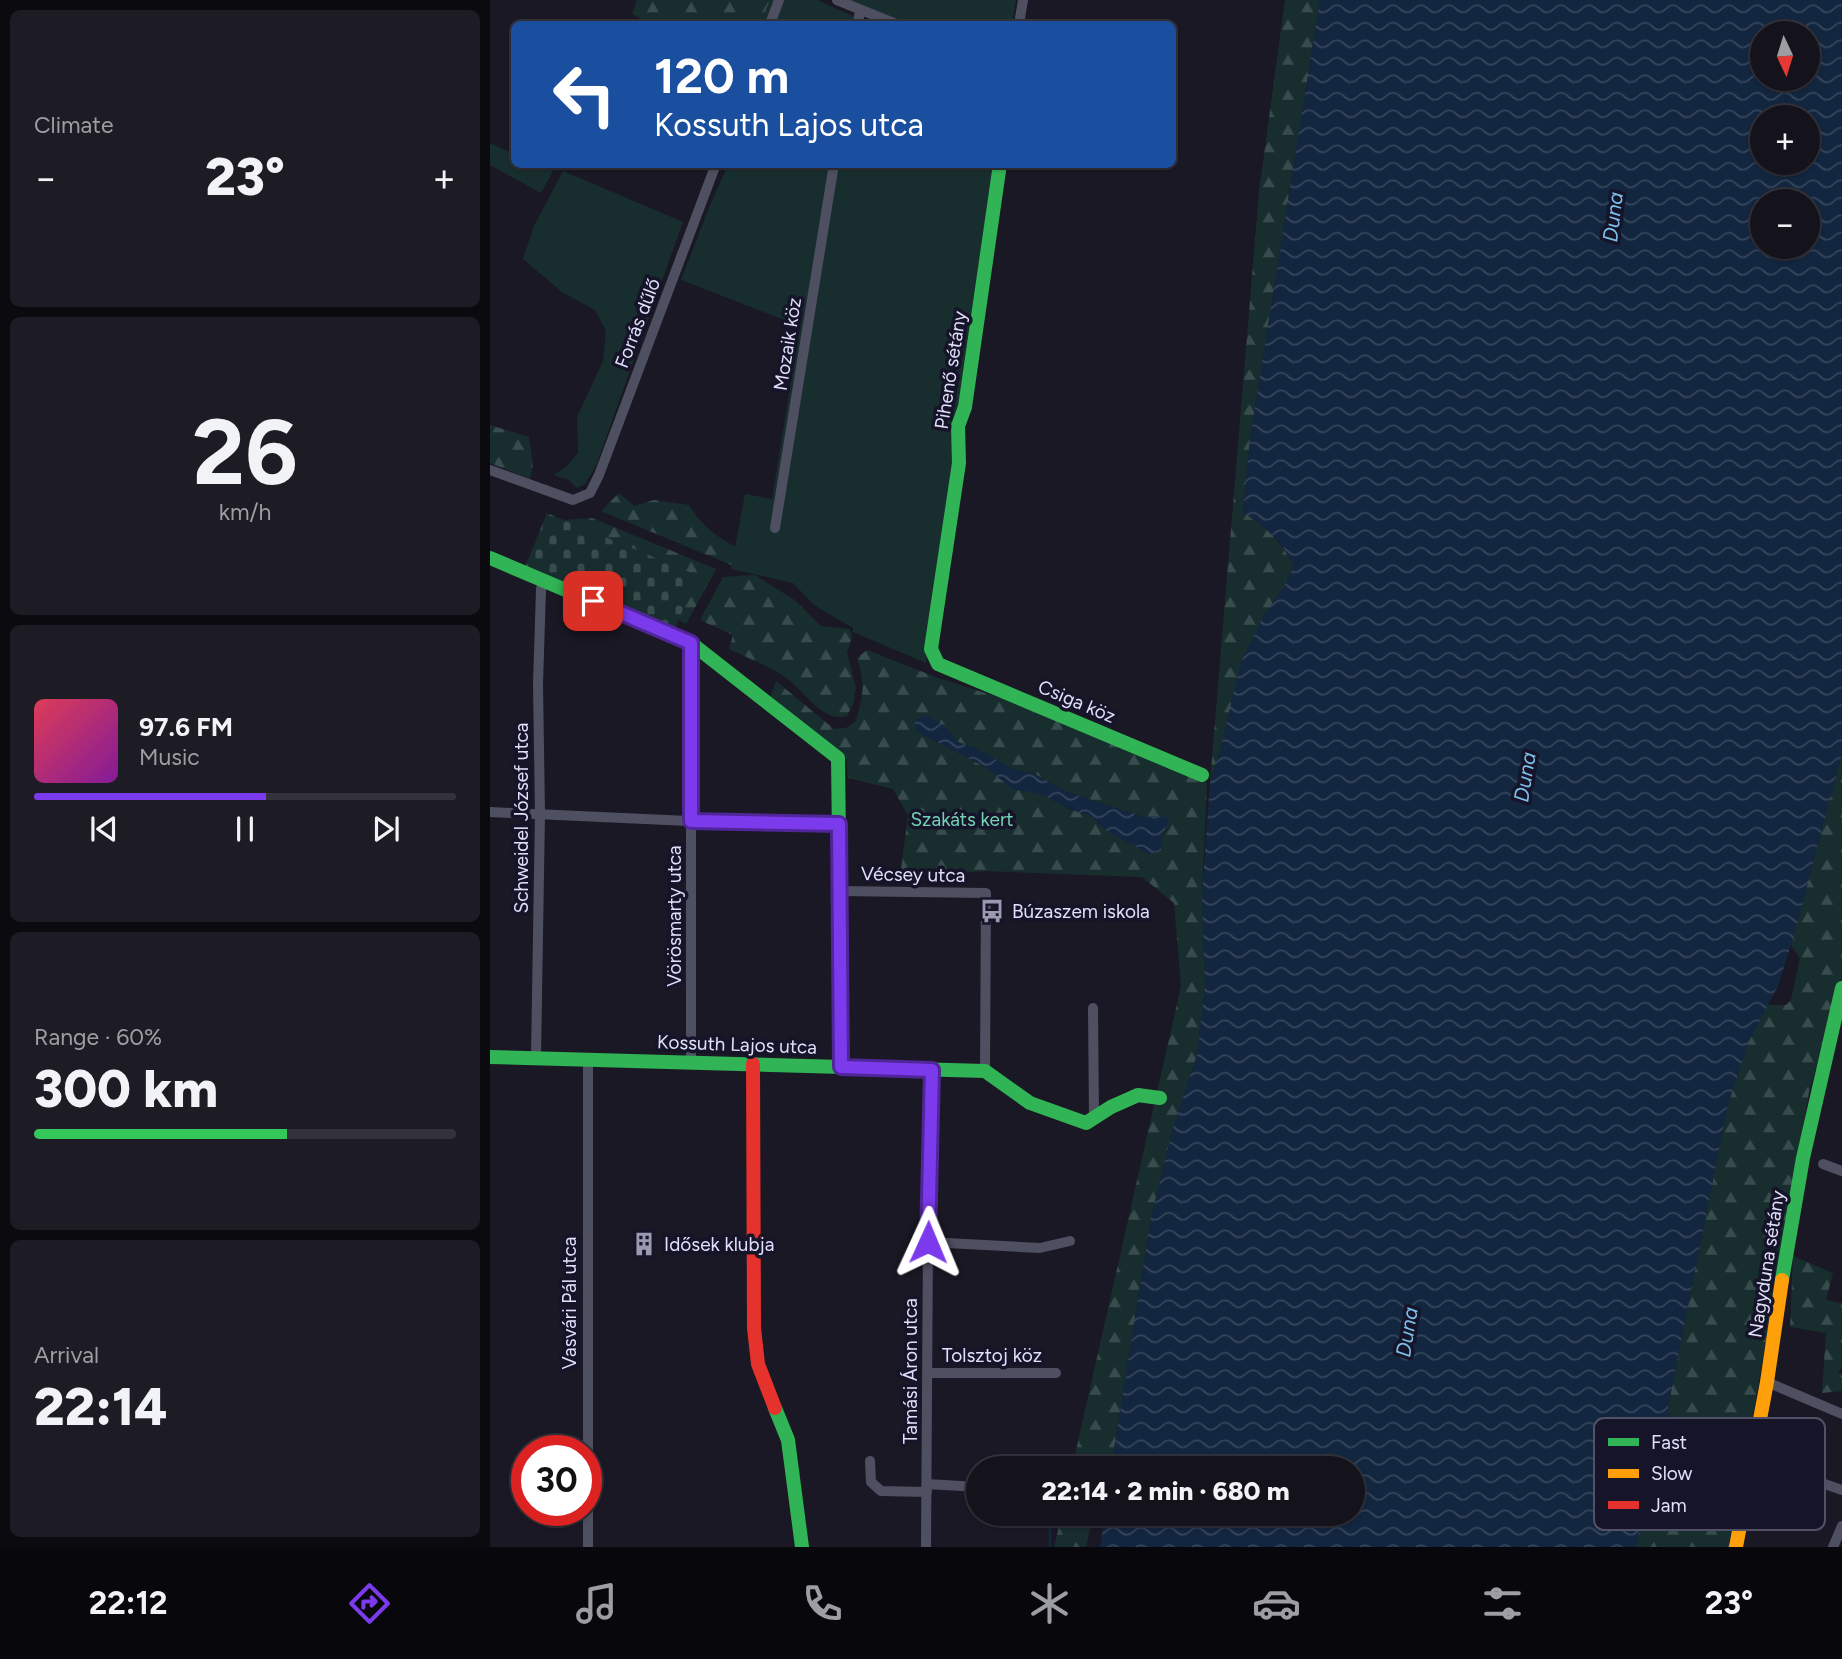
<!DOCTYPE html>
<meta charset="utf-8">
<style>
:root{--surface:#14121b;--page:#1d1b24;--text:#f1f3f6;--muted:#9d9ea3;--line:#33323a;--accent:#7c3aed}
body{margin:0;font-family:Figtree,sans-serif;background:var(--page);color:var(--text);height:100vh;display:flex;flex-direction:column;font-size:26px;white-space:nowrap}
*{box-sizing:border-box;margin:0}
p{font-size:23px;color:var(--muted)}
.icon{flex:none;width:38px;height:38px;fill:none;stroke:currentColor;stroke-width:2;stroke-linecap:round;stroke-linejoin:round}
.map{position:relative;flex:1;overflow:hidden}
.sheet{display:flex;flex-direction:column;gap:10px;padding:10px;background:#0b0a0f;width:490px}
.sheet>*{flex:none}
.guide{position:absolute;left:21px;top:21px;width:665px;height:147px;border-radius:10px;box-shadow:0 2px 5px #0004,0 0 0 2px var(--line);background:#1a4fa0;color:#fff;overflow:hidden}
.needle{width:46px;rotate:176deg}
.buttons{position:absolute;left:1260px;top:21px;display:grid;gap:14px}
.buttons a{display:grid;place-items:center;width:70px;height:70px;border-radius:50%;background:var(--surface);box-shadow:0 2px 5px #0004,0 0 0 2px var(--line);font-size:35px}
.speed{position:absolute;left:21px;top:1435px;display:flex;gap:14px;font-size:35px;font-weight:700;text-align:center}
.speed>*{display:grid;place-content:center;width:91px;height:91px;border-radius:50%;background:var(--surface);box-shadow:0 2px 5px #0004,0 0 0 2px var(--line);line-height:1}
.speed .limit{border:10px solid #d22;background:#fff;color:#111}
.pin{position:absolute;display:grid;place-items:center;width:60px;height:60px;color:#fff;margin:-30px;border-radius:14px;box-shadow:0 4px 10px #0006}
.me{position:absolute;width:77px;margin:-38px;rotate:1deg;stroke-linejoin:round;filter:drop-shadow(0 0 5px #0008)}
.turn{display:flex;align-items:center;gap:24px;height:147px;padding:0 28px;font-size:32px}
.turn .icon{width:91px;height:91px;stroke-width:2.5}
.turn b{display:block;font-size:49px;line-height:60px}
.big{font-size:52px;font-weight:800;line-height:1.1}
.sheet .widget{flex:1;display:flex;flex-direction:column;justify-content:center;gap:10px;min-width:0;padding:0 24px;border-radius:10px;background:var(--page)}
.sheet .dial{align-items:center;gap:0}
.dial b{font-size:91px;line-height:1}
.song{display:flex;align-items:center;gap:21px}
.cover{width:84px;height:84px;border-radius:10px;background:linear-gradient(135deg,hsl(350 70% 55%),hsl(290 70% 35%))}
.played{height:7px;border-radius:4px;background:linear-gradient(90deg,var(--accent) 55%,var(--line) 55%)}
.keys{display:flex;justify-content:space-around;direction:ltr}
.heat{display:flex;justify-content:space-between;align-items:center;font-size:38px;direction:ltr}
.charge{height:10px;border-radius:5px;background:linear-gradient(90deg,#34c759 60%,var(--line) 0)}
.trip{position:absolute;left:476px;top:1456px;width:399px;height:70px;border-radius:35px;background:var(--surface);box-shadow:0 2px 5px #0004,0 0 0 2px var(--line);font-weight:800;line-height:70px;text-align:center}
.tabs{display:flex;height:112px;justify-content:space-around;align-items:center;background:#08070b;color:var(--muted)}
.tabs .icon{width:49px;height:49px}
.tabs .selected{color:var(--accent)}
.tabs b{font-size:32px;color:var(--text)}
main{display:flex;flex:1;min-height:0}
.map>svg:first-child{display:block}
.green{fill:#182e2e}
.forest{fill:url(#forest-firs);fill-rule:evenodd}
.cemetery{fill:url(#cemetery-stones)}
.water{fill:url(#water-waves);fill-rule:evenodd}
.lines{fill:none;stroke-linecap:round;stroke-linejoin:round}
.stream{stroke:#13263f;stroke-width:2.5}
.street{stroke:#4f4f62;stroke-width:10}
.fast{stroke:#30b455;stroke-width:14}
.slow{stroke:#ff9f0a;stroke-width:14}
.jam{stroke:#e5322d;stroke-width:14}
.route-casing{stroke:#51269a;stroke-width:18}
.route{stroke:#7c3aed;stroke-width:12}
.labels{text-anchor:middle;stroke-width:7;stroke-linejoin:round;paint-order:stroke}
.street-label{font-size:19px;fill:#e1dffb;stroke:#161428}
.park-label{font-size:19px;fill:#74d2b5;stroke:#161428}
.poi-label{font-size:19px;fill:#e1dffb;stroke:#161428;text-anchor:start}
.water-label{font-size:21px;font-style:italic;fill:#7bbfed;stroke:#161428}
.key{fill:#161428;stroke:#535167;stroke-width:2}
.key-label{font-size:19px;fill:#e1dffb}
</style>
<main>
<section class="sheet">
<div class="widget"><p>Climate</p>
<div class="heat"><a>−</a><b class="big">23°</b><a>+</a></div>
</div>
<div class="widget dial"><b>26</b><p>km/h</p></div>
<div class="widget">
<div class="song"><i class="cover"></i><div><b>97.6 FM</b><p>Music</p></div></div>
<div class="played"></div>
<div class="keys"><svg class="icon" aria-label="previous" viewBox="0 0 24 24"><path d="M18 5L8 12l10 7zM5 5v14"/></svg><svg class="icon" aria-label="pause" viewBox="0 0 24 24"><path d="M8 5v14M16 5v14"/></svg><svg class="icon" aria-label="next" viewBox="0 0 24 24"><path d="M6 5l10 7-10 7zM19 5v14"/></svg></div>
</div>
<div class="widget"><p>Range · 60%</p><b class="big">300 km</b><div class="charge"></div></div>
<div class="widget"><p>Arrival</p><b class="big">22:14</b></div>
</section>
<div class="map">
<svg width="1352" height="1547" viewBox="0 0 1352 1547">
<defs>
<pattern id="forest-firs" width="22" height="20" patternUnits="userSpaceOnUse" patternTransform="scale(1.75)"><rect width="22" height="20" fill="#182e2e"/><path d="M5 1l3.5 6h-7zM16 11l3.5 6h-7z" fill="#394c4d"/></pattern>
<pattern id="cemetery-stones" width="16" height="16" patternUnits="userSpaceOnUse" patternTransform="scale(1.75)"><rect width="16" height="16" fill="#182e2e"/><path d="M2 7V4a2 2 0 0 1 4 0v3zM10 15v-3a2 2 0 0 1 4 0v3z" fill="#394c4d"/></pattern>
<pattern id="water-waves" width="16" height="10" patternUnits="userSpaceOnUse" patternTransform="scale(1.75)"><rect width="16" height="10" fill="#13263f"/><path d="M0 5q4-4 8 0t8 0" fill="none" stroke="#35455c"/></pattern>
</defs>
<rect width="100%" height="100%" fill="#1a1824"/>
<path class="green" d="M280 0H327L381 24H270Z
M356 0H526L522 24H414Z
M0 143 24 154V164L47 165 63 171 51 193 0 165Z
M238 165H503L436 663 363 632V628L324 605 303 583 241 569 255 494 282 499 310 326 191 280 220 205Z
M73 171 193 222 106 466 95 484 87 488 79 480 64 475 77 466 88 453 87 417 113 361 116 331 105 310 72 292 33 259 44 226Z"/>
<path class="forest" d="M147 0H280L270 24H162L142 14Z
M795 0H830L760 439 753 512C778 529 790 540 804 566L792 590 774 615 720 782 769 192Z
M0 425 39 437 43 465 40 479 0 463Z
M129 493 144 506 164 500 199 505C212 527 228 538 250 549L251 569 111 511Z
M102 518 226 569 196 624 179 615 61 521Z
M265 575 306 601 331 626 360 629 362 638 357 652 366 688 363 704 357 716C331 723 314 689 294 676 277 665 257 658 239 649L243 635 210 620 233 577Z
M377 650 448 678 511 698 717 783 712 895 715 988 707 1055 683 1128 661 1218 621 1468H582L691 986 684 903 652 877 495 871 410 877 418 815 403 789 358 778 356 759 280 698 286 681 344 729 356 728 366 721C373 694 376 685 367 658ZM454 725 468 742 487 749 523 769 545 774 574 791 654 817 670 816 677 829 672 837 671 851 659 854 617 831 601 816 579 809 551 794 523 789 495 767 426 731Z
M1352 753V977L1319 1092 1258 1444 1243 1547H1146L1165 1461 1187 1451 1178 1407 1238 1104 1259 1041 1277 1005H1296L1301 1000 1310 958 1301 945Z
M1303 1256 1343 1273 1336 1300 1352 1303V1367L1348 1373 1352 1374V1391L1332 1393 1336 1333 1300 1327Z
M572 1514H603L596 1547H564Z"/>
<path class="cemetery" d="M57 513 207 575 185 629 35 567Z"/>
<path class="water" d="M830 0H1352V753L1305 932 1288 986 1259 1041 1238 1104 1178 1407 1188 1451 1165 1462 1146 1547H610L615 1514H863V1468H621L661 1218 683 1128 707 1055 715 988 712 895 720 782 730 750 751 662 774 615 792 590 804 566C791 540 778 528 753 513L760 439ZM1272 33H1318V79H1272ZM1272 117H1318V163H1272ZM1272 201H1318V247H1272Z
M436 715 454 725 468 742 487 749 523 769 545 774 574 791 654 817 670 816 680 818 672 837 671 851 659 854 617 831 601 816 579 809 551 794 523 789 495 767 426 731 424 720Z"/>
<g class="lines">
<path class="stream" d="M560 1514V1547"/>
<path class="street" d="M347 0 406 24
M280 24 289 0
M368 24 370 10
M529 24 533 0
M0 470 83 500 100 493 109 475 226 164
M285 528 344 164
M201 643V1062
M0 812 220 822 349 824
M349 891 496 893 495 1071
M603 1008 604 1118
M46 1057 50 813 48 684 51 589 54 579
M1333 1164 1352 1171
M438 1242 550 1248 580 1241
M438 1373H566
M1277 1382 1352 1414
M1263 1459 1352 1490
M380 1461 381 1482 391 1491 437 1492
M437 1484 488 1487
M98 1547V1059
M436 1547 438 1242 442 1070
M1343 1547 1352 1526"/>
<path class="fast" d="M510 164 475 407 468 426 469 463 441 649 448 664 712 775
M0 558 201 643 348 758 350 923
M0 1057 495 1071 540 1103 596 1123 621 1107 648 1095 670 1098
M1292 1280 1313 1158 1352 988
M285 1408 298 1440 312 1547"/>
<path class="slow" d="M350 923 351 1067
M1246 1547 1277 1382 1292 1280"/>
<path class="jam" d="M263 1064 264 1328 268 1364 285 1408"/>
</g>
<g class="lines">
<g class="route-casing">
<path id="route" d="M103 601 201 643V821L349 824 351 1067 442 1070 438 1242"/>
</g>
<use href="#route" class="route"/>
</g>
<defs>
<g id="bus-bare" transform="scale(1.89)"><path d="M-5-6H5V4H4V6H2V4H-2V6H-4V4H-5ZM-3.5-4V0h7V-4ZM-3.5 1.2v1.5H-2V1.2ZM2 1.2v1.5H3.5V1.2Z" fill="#9b99b0" stroke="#161428" stroke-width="2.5" paint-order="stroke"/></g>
<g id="building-bare" transform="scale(1.89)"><path d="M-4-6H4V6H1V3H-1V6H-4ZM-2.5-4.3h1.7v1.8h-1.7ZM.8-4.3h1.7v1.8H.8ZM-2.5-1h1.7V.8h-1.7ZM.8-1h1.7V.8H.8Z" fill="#9b99b0" stroke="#161428" stroke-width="2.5" paint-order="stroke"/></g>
</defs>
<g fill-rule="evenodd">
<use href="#bus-bare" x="502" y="911"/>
<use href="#building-bare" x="154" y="1244"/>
</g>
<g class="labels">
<g class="street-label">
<text transform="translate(147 323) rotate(-69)" y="7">Forrás dűlő</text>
<text transform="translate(297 344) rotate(-81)" y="7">Mozaik köz</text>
<text transform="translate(460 370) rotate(-81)" y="7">Pihenő sétány</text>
<text transform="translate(587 701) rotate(23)" y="7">Csiga köz</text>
<text transform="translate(31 818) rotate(-90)" y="7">Schweidel József utca</text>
<text transform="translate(423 874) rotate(1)" y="7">Vécsey utca</text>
<text transform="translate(184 916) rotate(-90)" y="7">Vörösmarty utca</text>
<text transform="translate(247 1044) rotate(2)" y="7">Kossuth Lajos utca</text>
<text transform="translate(1276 1264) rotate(-81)" y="7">Nagyduna sétány</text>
<text transform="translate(79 1303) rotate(-90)" y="7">Vasvári Pál utca</text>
<text x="502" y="1362">Tolsztoj köz</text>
<text transform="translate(420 1371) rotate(-90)" y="7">Tamási Áron utca</text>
</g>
<g class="park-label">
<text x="472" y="826">Szakáts kert</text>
</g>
<g class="poi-label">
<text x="522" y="918">Búzaszem iskola</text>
<text x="174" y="1251">Idősek klubja</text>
</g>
<g class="water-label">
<text transform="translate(1123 217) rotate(-83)" y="7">Duna</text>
<text transform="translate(1035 777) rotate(-81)" y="7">Duna</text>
<text transform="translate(917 1332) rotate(-81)" y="7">Duna</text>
</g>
</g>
<rect x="1104" y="1418" width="231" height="112" rx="10" class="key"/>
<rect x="1118" y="1438" width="31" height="8" fill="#30b455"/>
<rect x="1118" y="1469" width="31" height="9" fill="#ff9f0a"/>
<rect x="1118" y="1501" width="31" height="8" fill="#e5322d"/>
<g class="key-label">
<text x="1161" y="1449">Fast</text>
<text x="1161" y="1480">Slow</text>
<text x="1161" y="1512">Jam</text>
</g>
</svg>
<div class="buttons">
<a><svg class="needle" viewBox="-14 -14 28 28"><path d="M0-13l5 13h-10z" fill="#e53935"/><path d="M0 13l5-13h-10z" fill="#9d9ea3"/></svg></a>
<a>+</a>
<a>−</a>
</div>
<div class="speed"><div class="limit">30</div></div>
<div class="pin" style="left:103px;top:601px;background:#d93025"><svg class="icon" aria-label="arrive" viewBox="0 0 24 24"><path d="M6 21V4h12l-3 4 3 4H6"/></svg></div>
<svg class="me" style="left:438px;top:1242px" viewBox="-20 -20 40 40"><path d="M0-17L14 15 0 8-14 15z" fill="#7c3aed" stroke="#fff" stroke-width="4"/></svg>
<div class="trip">22:14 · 2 min · 680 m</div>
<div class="guide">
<div class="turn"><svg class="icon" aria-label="left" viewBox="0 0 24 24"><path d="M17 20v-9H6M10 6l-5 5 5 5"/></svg><div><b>120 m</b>Kossuth Lajos utca</div></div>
</div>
</div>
</main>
<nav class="tabs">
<b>22:12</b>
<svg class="icon selected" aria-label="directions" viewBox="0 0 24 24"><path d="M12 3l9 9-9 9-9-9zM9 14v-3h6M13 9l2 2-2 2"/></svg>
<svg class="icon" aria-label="music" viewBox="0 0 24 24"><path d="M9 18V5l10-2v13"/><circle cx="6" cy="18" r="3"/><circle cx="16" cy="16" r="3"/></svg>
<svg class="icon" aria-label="phone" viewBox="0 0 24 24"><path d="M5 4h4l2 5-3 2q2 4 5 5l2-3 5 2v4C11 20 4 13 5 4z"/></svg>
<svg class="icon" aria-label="climate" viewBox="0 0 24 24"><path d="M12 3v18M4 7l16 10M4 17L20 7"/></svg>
<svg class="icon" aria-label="car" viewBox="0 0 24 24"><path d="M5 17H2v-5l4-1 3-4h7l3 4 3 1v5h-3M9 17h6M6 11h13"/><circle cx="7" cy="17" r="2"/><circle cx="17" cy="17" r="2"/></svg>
<svg class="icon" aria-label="filters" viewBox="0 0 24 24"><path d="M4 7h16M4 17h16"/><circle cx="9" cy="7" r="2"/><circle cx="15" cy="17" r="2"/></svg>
<b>23°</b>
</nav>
